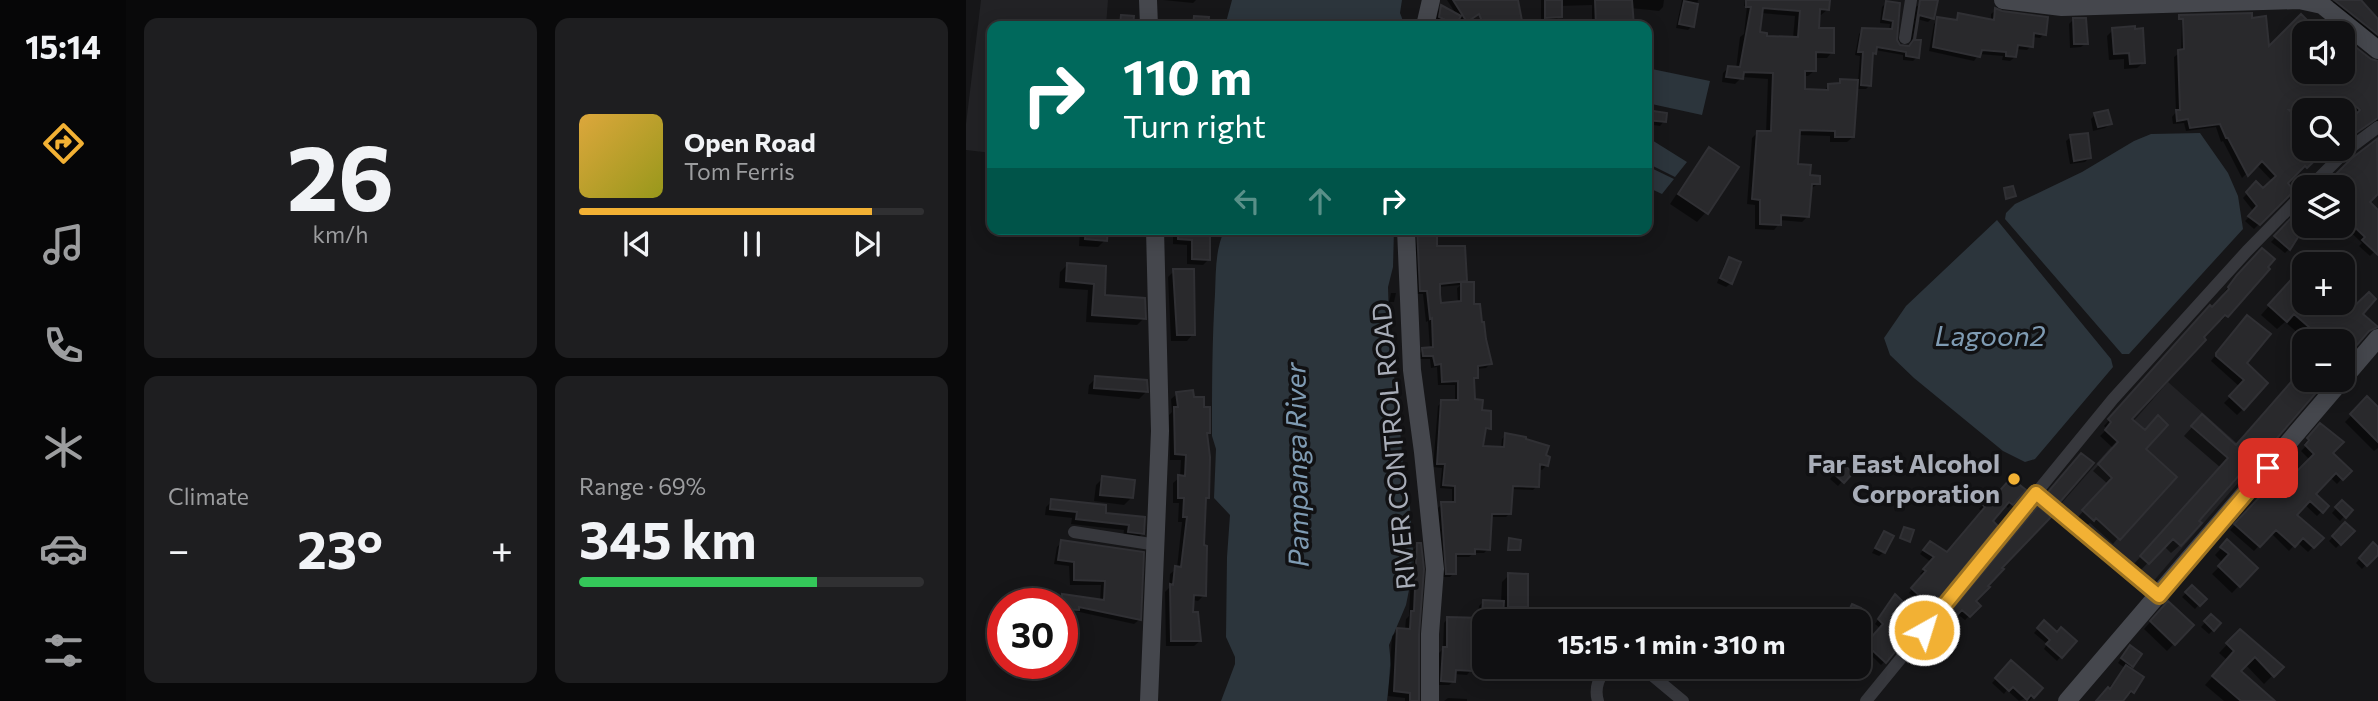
<!DOCTYPE html>
<meta charset="utf-8">
<style>
:root{--surface:#101012;--page:#1e1e20;--text:#f1f3f6;--muted:#9c9d9f;--line:#303032;--accent:#f2b134}
body{margin:0;font-family:Commissioner,sans-serif;background:var(--page);color:var(--text);height:100vh;display:flex;flex-direction:column;font-size:26px;white-space:nowrap}
*{box-sizing:border-box;margin:0}
p{font-size:23px;color:var(--muted)}
.icon{flex:none;width:38px;height:38px;fill:none;stroke:currentColor;stroke-width:2;stroke-linecap:round;stroke-linejoin:round}
.map{position:relative;flex:1;overflow:hidden}
.details{display:flex;flex-direction:column;gap:18px;padding:18px;background:#09090a;width:840px}
.details>*{flex:none}
.top-card{position:absolute;left:21px;top:21px;width:665px;height:214px;border-radius:14px;box-shadow:0 4px 18px #0003,0 0 0 2px var(--line);background:#00695c;color:#fff;overflow:hidden}
.fabs{position:absolute;left:1326px;top:21px;display:grid;gap:14px}
.fabs a{display:grid;place-items:center;width:63px;height:63px;border-radius:14px;background:var(--surface);box-shadow:0 4px 18px #0003,0 0 0 2px var(--line);font-size:35px}
.speed{position:absolute;left:21px;top:588px;display:flex;gap:14px;font-size:35px;font-weight:700;text-align:center}
.speed>*{display:grid;place-content:center;width:91px;height:91px;border-radius:50%;background:var(--surface);box-shadow:0 4px 18px #0003,0 0 0 2px var(--line);line-height:1}
.speed .limit{border:10px solid #d22;background:#fff;color:#111}
.pin{position:absolute;display:grid;place-items:center;width:60px;height:60px;color:#fff;margin:-30px;border-radius:14px;box-shadow:0 4px 10px #0006}
.me{position:absolute;width:77px;margin:-38px;rotate:39deg;stroke-linejoin:round;filter:drop-shadow(0 0 5px #0008)}
.turn{display:flex;align-items:center;gap:24px;height:147px;padding:0 21px;font-size:32px}
.turn .icon{width:91px;height:91px;stroke-width:2.5}
.turn b{display:block;font-size:49px;line-height:60px}
.lanes{display:flex;align-items:center;height:66px;padding:0 21px;background:#0003;justify-content:center;gap:35px;direction:ltr}
.lanes .off{opacity:.35}
.big{font-size:52px;font-weight:700;line-height:1.1}
.details .tile{flex:1;display:flex;flex-direction:column;justify-content:center;gap:10px;min-width:0;padding:0 24px;border-radius:14px;background:var(--page)}
.details .dial{align-items:center;gap:0}
.dial b{font-size:91px;line-height:1}
.song{display:flex;align-items:center;gap:21px}
.cover{width:84px;height:84px;border-radius:10px;background:linear-gradient(135deg,hsl(40 70% 55%),hsl(60 70% 35%))}
.played{height:7px;border-radius:4px;background:linear-gradient(90deg,var(--accent) 85%,var(--line) 85%)}
.keys{display:flex;justify-content:space-around;direction:ltr}
.heat{display:flex;justify-content:space-between;align-items:center;font-size:38px;direction:ltr}
.charge{height:10px;border-radius:5px;background:linear-gradient(90deg,#34c759 69%,var(--line) 0)}
.details .tiles{flex:1;display:grid;gap:18px;grid-template-columns:repeat(2,1fr)}
.trip{position:absolute;left:506px;top:609px;width:399px;height:70px;border-radius:14px;background:var(--surface);box-shadow:0 4px 18px #0003,0 0 0 2px var(--line);font-weight:700;line-height:70px;text-align:center}
main{display:flex;flex:1;min-height:0}
.tabs{display:flex;flex-direction:column;width:126px;justify-content:space-around;align-items:center;background:#060607;color:var(--muted)}
.tabs .icon{width:49px;height:49px}
.tabs .selected{color:var(--accent)}
.tabs b{font-size:32px;color:var(--text)}
.map>svg:first-child{display:block}
.built{fill:#222225}
.water{fill:#2c353c}
.shadow{fill:#0007;fill-rule:evenodd}
.building{fill:#29292c;stroke:#303034;stroke-width:2;fill-rule:evenodd}
.lines{fill:none;stroke-linecap:round;stroke-linejoin:round}
.street{stroke:#37383d;stroke-width:12}
.secondary{stroke:#45474d;stroke-width:18}
.route-casing{stroke:#9d7322;stroke-width:18}
.route{stroke:#f2b134;stroke-width:12}
.poi-dot{fill:#f2b134;stroke:#111113;stroke-width:2.5}
.labels{text-anchor:middle;stroke-width:7;stroke-linejoin:round;paint-order:stroke}
.street-label{font-size:26px;fill:#a8adb8;stroke:#111113}
.poi-label{font-size:26px;font-weight:bold;fill:#a8adb8;stroke:#111113;text-anchor:end}
.water-label{font-size:28px;font-style:italic;fill:#7f9bb3;stroke:#111113}
</style>
<main>
<nav class="tabs">
<b>15:14</b>
<svg class="icon selected" aria-label="directions" viewBox="0 0 24 24"><path d="M12 3l9 9-9 9-9-9zM9 14v-3h6M13 9l2 2-2 2"/></svg>
<svg class="icon" aria-label="music" viewBox="0 0 24 24"><path d="M9 18V5l10-2v13"/><circle cx="6" cy="18" r="3"/><circle cx="16" cy="16" r="3"/></svg>
<svg class="icon" aria-label="phone" viewBox="0 0 24 24"><path d="M5 4h4l2 5-3 2q2 4 5 5l2-3 5 2v4C11 20 4 13 5 4z"/></svg>
<svg class="icon" aria-label="climate" viewBox="0 0 24 24"><path d="M12 3v18M4 7l16 10M4 17L20 7"/></svg>
<svg class="icon" aria-label="car" viewBox="0 0 24 24"><path d="M5 17H2v-5l4-1 3-4h7l3 4 3 1v5h-3M9 17h6M6 11h13"/><circle cx="7" cy="17" r="2"/><circle cx="17" cy="17" r="2"/></svg>
<svg class="icon" aria-label="filters" viewBox="0 0 24 24"><path d="M4 7h16M4 17h16"/><circle cx="9" cy="7" r="2"/><circle cx="15" cy="17" r="2"/></svg>
</nav>
<section class="details">
<div class="tiles">
<div class="tile dial"><b>26</b><p>km/h</p></div>
<div class="tile">
<div class="song"><i class="cover"></i><div><b>Open Road</b><p>Tom Ferris</p></div></div>
<div class="played"></div>
<div class="keys"><svg class="icon" aria-label="previous" viewBox="0 0 24 24"><path d="M18 5L8 12l10 7zM5 5v14"/></svg><svg class="icon" aria-label="pause" viewBox="0 0 24 24"><path d="M8 5v14M16 5v14"/></svg><svg class="icon" aria-label="next" viewBox="0 0 24 24"><path d="M6 5l10 7-10 7zM19 5v14"/></svg></div>
</div>
<div class="tile"><p>Climate</p>
<div class="heat"><a>−</a><b class="big">23°</b><a>+</a></div>
</div>
<div class="tile"><p>Range · 69%</p><b class="big">345 km</b><div class="charge"></div></div>
</div>
</section>
<div class="map">
<svg width="1412" height="701" viewBox="0 0 1412 701">
<rect width="100%" height="100%" fill="#161618"/>
<path class="built" d="M15 0H142L140 26H26V153L0 150V124Z
M1202 382 1291 461 1185 584 1094 505Z"/>
<path class="water" d="M266 0H436L434 13 439 26H259Z
M681 68 744 81 736 115 681 103Z
M1234 133 1262 173 1272 196 1277 229 1163 354H1156L1039 219 1040 213 1049 204 1116 172 1168 141 1185 134Z
M681 137 721 162 709 177 681 163Z
M681 166 708 179 696 194 681 187Z
M1031 220 1145 359 1147 367 1069 459 1059 462 1037 451 948 378 924 355 918 338 940 306Z
M259 229H428L427 267 422 287 424 348 432 404 438 478 444 507 448 565 440 605 423 645 425 665 421 701H255L269 664V657L260 637 261 557 264 515 248 498 250 449 246 436C246 389 246 341 249 294 250 272 249 249 259 229Z"/>
<path class="shadow" d="M197 0H230L227 3Z
M481 0H504L509 16 494 26H480L470 21 472 11 476 8 492 17Z
M511 0H549L556 26H518Z
M575 0H698L697 7 693 11 665 8 667 26H626V5L594 6V16L590 20 575 21Z
M716 0H732L726 26 722 30 710 28Z
M779 0H863L861 10 855 15H852L851 30 866 52 861 58H849L848 71 842 76H837V91L857 92 862 86 871 85 875 81 892 82 894 56 889 55 893 34 897 30H923L924 24 914 23 916 7 920 3 933 6 929 38 932 46H944L950 7 959 0 966 18 962 22 951 19 946 41 951 57 947 61 937 60V55L909 50 905 56 904 85 900 89H889L887 137 881 142H864V136L832 135 830 165 852 184 844 189 842 216 836 222 813 220V224L808 230 789 229V205L781 204 786 138 792 132 800 133 802 79 776 77 769 84 756 82 757 73 762 68 770 69 774 37 778 34 781 6H778ZM795 13 829 16 827 38H798L792 34Z
M1369 0H1392L1412 21V44L1364 5Z
M1030 10 1078 34 1074 38 1066 37 1065 46 1061 50 1050 49 1049 57 1044 61 1036 60 1037 56 1013 54 1008 61 963 51 968 24 972 19 988 22 993 15 1025 21V14Z
M1221 16 1285 19 1302 50 1335 17 1350 32 1353 30 1356 33H1339V72H1377L1412 62V125L1406 122 1377 143V130L1390 116 1373 101 1363 110H1339V149H1370L1361 156 1356 151 1335 171 1333 169 1319 183 1326 191 1288 229 1279 221 1288 212 1277 198 1290 184 1297 191 1307 182 1290 164 1276 178 1257 141 1255 142 1250 127 1220 131 1218 123 1207 124 1206 117 1210 112 1208 57 1215 52 1216 21Z
M1107 20 1120 43 1115 47 1104 48 1103 24Z
M1147 30 1178 62 1171 68 1158 69V59L1143 60 1141 36Z
M681 112 698 121 694 126 681 124Z
M1129 115 1144 124 1139 128 1127 131 1125 119Z
M1105 137 1123 158 1119 162 1104 164 1100 141Z
M1412 139V191L1401 202 1412 215V253L1410 250 1404 256 1393 246 1396 243 1377 225V187H1359L1387 159Z
M744 149 740 212 731 222 704 204 734 159Z
M1327 219 1323 249 1319 253 1305 242Z
M114 229H140L139 240 132 247 113 246Z
M197 229H236L243 259 237 265 221 264V245L207 244V232H197Z
M446 229H489L469 232V248L499 280 496 284 507 306 524 364 520 368 510 369V377L506 381 507 401 523 428 519 432 515 447 535 448 536 439 540 435 582 458 580 466 576 470 572 469 571 486 567 490 545 489 544 513 540 517H524L522 549 518 553H508L503 557H488V573L484 577H477L472 508 476 504H486V489L474 488 476 468 467 467 472 406 476 402H489V385H472L471 367 465 368 464 359H453V354L457 350 464 349 462 321 460 322 457 294H451ZM495 285 491 288 492 303 474 305 472 287Z
M764 259 765 283 760 287 751 283 759 263Z
M101 265 138 267 137 297 178 318 171 325 120 322 122 290 93 288 94 272Z
M1299 267 1301 269 1260 316 1255 321 1252 319 1164 419 1178 449 1152 538 1147 544 1124 523 1121 525 1112 517 1142 484 1127 471 1148 449 1134 436 1141 429 1138 426 1239 313 1246 309 1259 295 1257 294 1265 283Z
M208 271 227 334 221 341H205L202 277Z
M1324 282 1339 303H1367L1381 316 1395 314 1410 326 1395 338 1377 341H1341L1319 322 1311 329 1295 315Z
M425 293H430L428 302H423Z
M1275 323 1279 363 1277 409 1271 415 1258 403 1274 387 1245 361Z
M1339 365V380H1359L1293 457 1284 465 1282 463 1230 521 1214 545 1205 553 1198 546 1173 572 1167 565 1255 468 1218 436 1228 425 1270 447Z
M130 378 180 392 173 399 122 394 123 385Z
M211 394 242 432 240 435 241 497 238 500 236 547 238 595 232 601 226 600V614L234 641 228 646H200L199 592 203 588 204 574 211 568 216 522H212L213 503H207V483L214 477 215 460H204L203 415 206 412 205 399Z
M1401 399 1412 409V448L1408 451 1379 422Z
M1349 430 1365 453 1383 471 1371 484 1364 477 1348 494 1361 506 1351 516 1338 504 1328 515 1356 538 1342 552 1331 542 1323 551 1305 533 1288 551 1264 530 1299 493 1329 476 1344 460 1335 451 1340 446 1338 444Z
M1112 459 1125 463 1089 504 1080 497Z
M876 466 884 473 872 486 864 479Z
M137 478 165 498 158 505 128 501 130 485Z
M1057 491 1042 508 1039 505 961 609 943 593 957 576 954 574 965 562 954 554 960 547 981 554 1016 511 1013 509 1026 494 1030 498Z
M86 501 138 515 177 519V533L171 539 157 537 158 530 105 524 106 518 79 515 80 507Z
M1376 502 1384 510 1374 521 1366 513Z
M1068 512 1034 568 1008 601 1013 606 999 620 990 613 983 621 980 619Z
M1379 524 1387 531 1370 548 1363 541Z
M918 533V552L913 556 906 553Z
M96 542 176 553 173 620 168 624 109 611 106 614 96 613V604H92L97 596 134 602 135 585H104L103 566 88 564 91 547Z
M1261 542 1290 568 1266 593 1246 574 1257 563 1249 555Z
M452 545 451 701H439V698L422 696 426 636 432 630H439L440 619 443 616 446 551Z
M1407 545 1412 552 1396 569 1390 563Z
M543 575 560 606 553 614 535 613 534 621H518V667H554V672L549 676H521L522 667 505 666V670L501 675 488 674V681L483 685H472L473 653 477 649 478 623 482 618 512 620 513 606 517 602 535 603 536 582Z
M1226 587 1238 599 1229 609 1216 597Z
M78 600 79 604H70L72 601Z
M926 600 919 661 915 665 902 652 897 657 892 654 915 629 909 624Z
M1195 610 1225 626 1201 651 1178 629Z
M1245 616 1253 624 1243 634 1235 627Z
M1078 622 1090 634 1108 641 1091 661 1078 649 1081 644 1068 633Z
M1274 631 1315 667 1298 684 1279 664 1272 671 1306 701H1258L1239 685 1261 660 1253 653Z
M1160 651 1166 666 1163 669 1167 692 1155 701H1132L1159 668 1152 663Z
M1045 663 1074 689 1063 701 1060 698 1053 701 1041 690 1038 694 1026 683Z
M482 698 501 699V701H478Z"/>
<path class="building" d="M487 0H552L557 26H532L531 22 518 26 513 14 501 22Z
M579 0H596V17L579 18Z
M629 0H666L668 26H630Z
M780 0H864L863 10 854 9 853 28H868V53L850 52V71H839V89L862 90V84L874 83V79L892 80 888 137H869V131L834 130 832 164 845 165 844 175 854 176V184H846L843 217 815 215V225L794 224V200L786 199 791 131H805L807 73 778 72 777 79 760 77 762 66 774 67 785 7H780ZM797 8 834 11 832 37 801 36V33L794 32Z
M954 0H972L968 19 953 15 949 40H955L953 58 940 56V52L911 47 910 54 907 53 905 86 895 85 897 52H892L896 28 926 29 927 21 917 19 920 1 934 3 931 40 934 45 943 46 948 39Z
M1368 0H1395L1412 19V35Z
M718 1 732 4 728 27 713 24Z
M475 5 495 16 490 25 473 17Z
M1029 8 1036 11 1082 17 1080 35 1068 33 1067 47 1052 45 1050 57 1040 56V52L1016 50 1014 57 967 47 971 17 991 20 992 13 1028 20Z
M1286 13V18L1300 16 1303 46 1335 14 1354 33H1330L1339 45V72H1377V47L1381 51 1387 45 1405 59 1412 61V118L1381 139 1377 136V127L1394 110 1379 97 1365 110H1323L1339 126V149H1361L1341 168 1339 166 1322 183 1328 191 1294 225 1282 216 1291 206 1280 192 1290 181 1297 188 1310 176 1296 161 1282 176 1262 138H1260L1254 124 1224 128 1222 119 1211 121 1210 110H1214L1212 50 1218 49 1217 19H1213V15Z
M155 15 168 16 167 26 154 25Z
M228 16 243 17 242 26H227Z
M1107 18H1120L1122 44H1108Z
M1169 26V29L1177 28 1179 63 1164 64 1163 53 1148 54 1146 28Z
M681 110 701 113 700 122 681 120Z
M1142 110 1146 124 1132 127 1128 113Z
M1122 133 1125 158 1108 161 1104 135Z
M1411 139 1412 194 1404 202 1412 210V255L1396 240 1399 237 1377 216V187H1364L1360 184 1386 158Z
M743 147 773 167 742 214 712 194Z
M1047 186 1050 196 1040 199 1038 188Z
M1327 216 1339 226 1324 250 1308 236Z
M120 229H142L141 241 119 239Z
M212 229H244V260L226 259V240L212 239Z
M451 229H471V246H499L501 281 474 284V294L475 303 495 301V282H508V304H514L516 322H518L520 339 526 364 512 366V378H508L509 399 517 400 516 410 525 411V429L520 428 517 446 538 447 539 433 560 437V439L583 446 580 455 584 457 582 466 574 464 573 487 547 486 545 514H526L524 550 509 549V554H490V574H480L475 502H489V486L477 485 479 464H471L475 400H492V381L476 382 475 364 469 365 467 356H457L456 348 467 347 466 318 464 319 461 291H454Z
M1296 248 1309 259 1302 267 1304 269 1262 317 1259 315 1238 337 1240 340 1166 419 1179 430 1192 415 1202 425 1180 449 1211 477 1154 540 1130 518 1128 521 1116 510 1146 478 1132 464 1152 442 1139 430 1145 422 1142 419 1244 305 1246 307 1263 289 1262 287 1271 275Z
M763 257 775 262 766 284 754 278Z
M101 263 140 266 139 295 179 298 180 319 126 315 128 284 100 281Z
M207 269H228L229 335H211Z
M1333 271 1339 276V303H1369L1381 313 1403 292 1410 299 1397 314 1412 327 1403 331 1377 361V341H1359L1328 314 1321 322 1302 305Z
M1281 315 1305 334 1281 363 1302 383 1278 410 1263 396 1278 380 1250 356V353Z
M1339 366V380H1361L1294 458 1291 455 1233 521 1236 523 1215 546 1207 539 1183 564 1174 556 1262 458 1225 426 1236 414 1270 445Z
M129 376 181 380 182 392 128 388Z
M227 390 228 397H238V407H244V433H241L244 457 243 498H240L238 545 241 546 240 596 228 595 227 612H232L235 641H205L204 584 207 585 209 566 215 567 221 517H217L218 498H212V475L219 476 220 455 209 454 208 407H212L210 392Z
M1401 396 1412 407V442L1384 414Z
M1354 423 1378 442 1367 453 1386 471 1377 480 1370 473 1350 494 1363 506 1357 513 1344 501 1331 515 1358 538 1348 548 1337 538 1329 547 1310 530 1294 547 1268 524 1304 486 1319 464 1329 473 1348 454 1339 445 1343 440 1341 438Z
M1115 453 1128 463 1094 502 1082 492Z
M876 463 887 473 878 483 867 473Z
M136 476 169 480 167 498 134 495Z
M1045 478 1060 490 1047 505 1043 502 1027 521 1032 526 966 607 945 588 960 571 957 569 968 557 957 550 964 541 981 552 1019 507 1016 504 1026 492 1030 495Z
M85 499 140 505V513L179 517 178 534 162 532 163 525 110 519 111 512 84 509Z
M1376 500 1387 510 1380 518 1369 507Z
M1072 506 1085 517 1036 568 1038 569 1022 586 1024 587 1010 601 1015 606 1004 617 996 610 988 618 983 613Z
M1379 522 1389 531 1375 545 1366 536Z
M938 527 948 530 944 542 934 538Z
M918 531 928 536 919 553 909 548Z
M543 538 555 540 554 550H542Z
M1261 539 1292 568 1274 587 1252 566 1263 554 1254 547Z
M95 540 178 552 175 620 113 607V610L96 609V594L138 600 139 581 108 580V562L92 560Z
M1407 542 1412 547V555L1401 566 1393 558Z
M451 543H455L458 569 453 634V701H444V693L428 691 431 628 444 629 445 611H448Z
M542 573 562 574V607H542Z
M1226 585 1241 599 1234 606 1219 592Z
M929 594 955 619 920 663 905 649 902 654 894 650 917 624 912 619Z
M517 600 538 601 537 617 516 616Z
M1202 601 1228 625 1209 645 1184 621Z
M886 604 895 608 888 621H878Z
M1245 614 1255 623 1248 631 1238 621Z
M481 617 518 618V663L507 662V671L490 670 489 682 475 681 477 647H481Z
M1078 620 1091 632 1095 627 1111 641 1096 658 1080 644 1084 640 1071 628Z
M1274 629 1318 667 1308 677 1289 657 1275 671 1309 701H1275L1246 676 1268 651 1260 643Z
M1164 645 1176 654 1167 667 1155 658Z
M1045 660 1077 688 1068 698 1065 695 1061 700 1047 687 1043 691 1029 678Z
M1160 665 1178 677 1168 693 1165 691 1157 701H1130L1142 687 1144 689Z"/>
<g class="lines">
<path class="street" d="M939 38 945 0
M1344 187 1380 151 1412 127
M1070 493 1193 596
M108 532 191 545
M676 667 717 701
M632 701C628 688 633 675 643 667
M900 701 1147 399 1281 251 1339 192"/>
<path class="secondary" d="M182 0 183 26
M1037 0 1096 7 1333 0 1356 5 1412 50
M459 26 465 0
M440 229 446 370 457 452 469 569 464 634V701
M1377 379 1412 338
M183 701 194 431 189 229
M1101 701 1376 380"/>
</g>
<g class="lines">
<g class="route-casing">
<path id="route" d="M958 630 1070 493 1193 596 1302 468"/>
</g>
<use href="#route" class="route"/>
</g>
<circle class="poi-dot" cx="1048" cy="479" r="7"/>
<g class="labels">
<g class="street-label">
<text transform="translate(428 446) rotate(-95)" y="9">RIVER CONTROL ROAD</text>
</g>
<g class="poi-label">
<text x="1034" y="473">Far East Alcohol<tspan x="1034" dy="30">Corporation</tspan></text>
</g>
<g class="water-label">
<text x="1024" y="346">Lagoon2</text>
<text transform="translate(331 465) rotate(-91)" y="10">Pampanga River</text>
</g>
</g>
</svg>
<div class="fabs">
<a><svg class="icon" aria-label="sound" viewBox="0 0 24 24"><path d="M4 9h4l5-4v14l-5-4H4zM17 9q2 3 0 6"/></svg></a>
<a><svg class="icon" aria-label="search" viewBox="0 0 24 24"><circle cx="10" cy="10" r="6"/><path d="M15 15l6 6"/></svg></a>
<a><svg class="icon" aria-label="layers" viewBox="0 0 24 24"><path d="M12 4l9 5-9 5-9-5zM3 14l9 5 9-5"/></svg></a>
<a>+</a>
<a>−</a>
</div>
<div class="speed"><div class="limit">30</div></div>
<div class="pin" style="left:1302px;top:468px;background:#d93025"><svg class="icon" aria-label="arrive" viewBox="0 0 24 24"><path d="M6 21V4h12l-3 4 3 4H6"/></svg></div>
<svg class="me" style="left:958px;top:630px" viewBox="-20 -20 40 40"><circle r="17" fill="#f2b134" stroke="#fff" stroke-width="3"/><path d="M0-11L8 9 0 5-8 9z" fill="#fff"/></svg>
<div class="trip">15:15 · 1 min · 310 m</div>
<div class="top-card">
<div class="turn"><svg class="icon" aria-label="right" viewBox="0 0 24 24"><path d="M7 20v-9h11M14 6l5 5-5 5"/></svg><div><b>110 m</b>Turn right</div></div>
<div class="lanes"><svg class="icon off" aria-label="left" viewBox="0 0 24 24"><path d="M17 20v-9H6M10 6l-5 5 5 5"/></svg><svg class="icon off" aria-label="ahead" viewBox="0 0 24 24"><path d="M12 20V5M6 11l6-6 6 6"/></svg><svg class="icon" aria-label="right" viewBox="0 0 24 24"><path d="M7 20v-9h11M14 6l5 5-5 5"/></svg></div>
</div>
</div>
</main>
